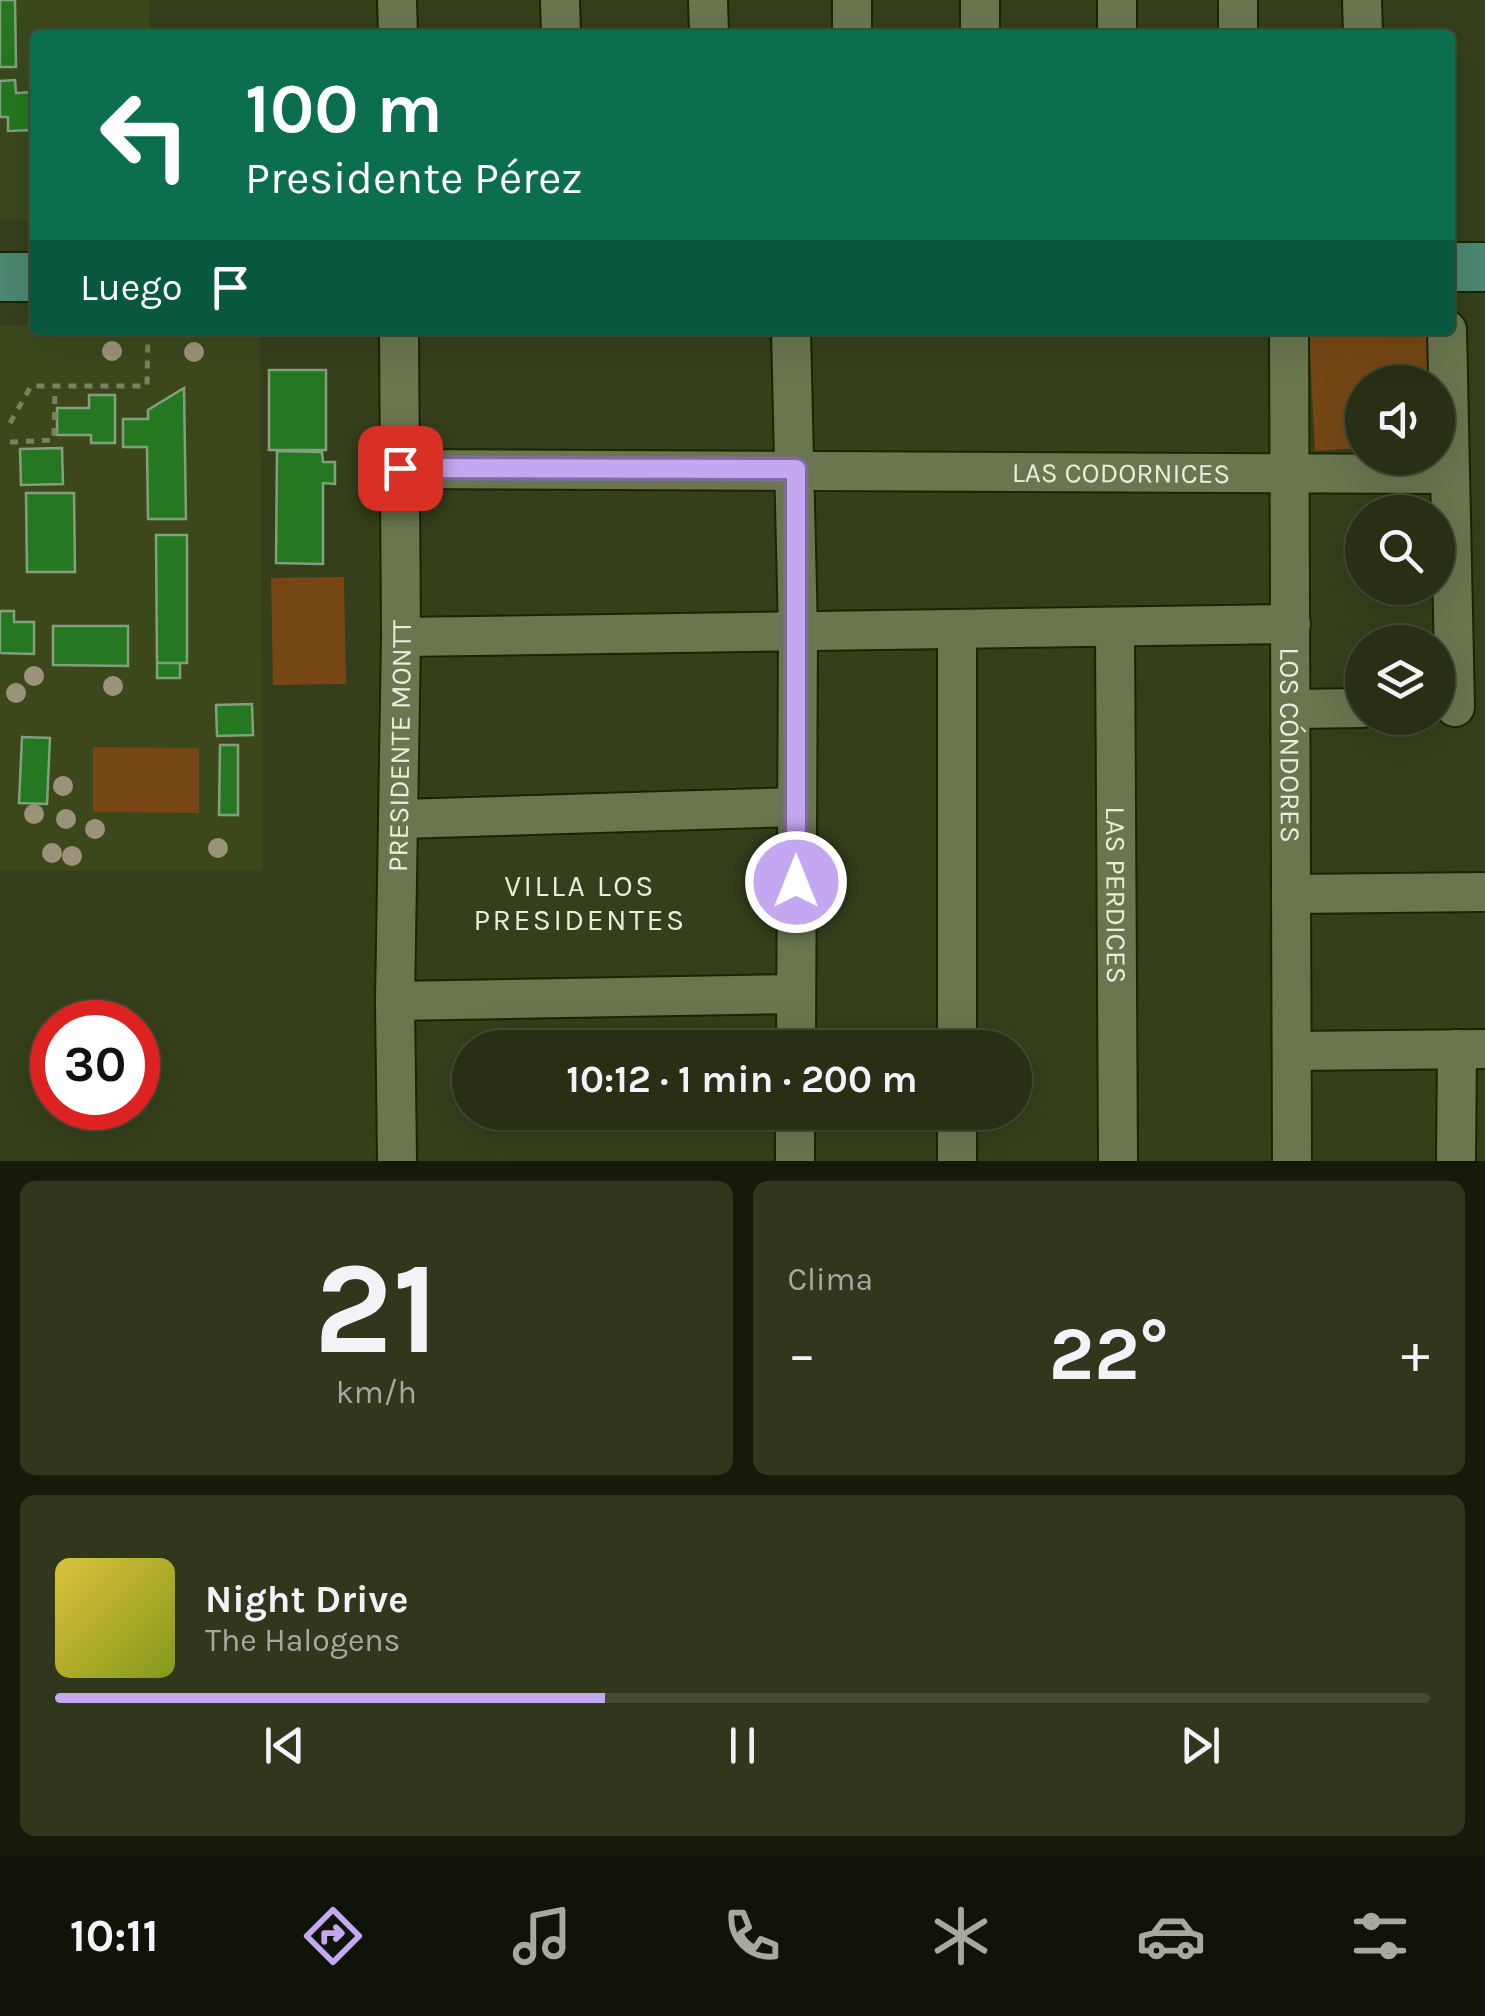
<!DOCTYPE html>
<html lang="es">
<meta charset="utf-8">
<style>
:root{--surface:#282f14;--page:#30371d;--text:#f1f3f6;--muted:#a5a9a0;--line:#444a34;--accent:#c4a7f1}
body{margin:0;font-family:Karla,sans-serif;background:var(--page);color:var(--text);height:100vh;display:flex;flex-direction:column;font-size:38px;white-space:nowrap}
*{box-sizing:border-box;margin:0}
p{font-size:32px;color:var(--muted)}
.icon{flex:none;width:55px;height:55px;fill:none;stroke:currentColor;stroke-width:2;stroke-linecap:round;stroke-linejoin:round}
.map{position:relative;height:1161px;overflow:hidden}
.side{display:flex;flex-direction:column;gap:20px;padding:20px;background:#161a0b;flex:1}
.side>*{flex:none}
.guide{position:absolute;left:30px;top:30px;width:1425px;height:305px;border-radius:10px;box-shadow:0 10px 40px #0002,0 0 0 2px var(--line);background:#0b6e4f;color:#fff;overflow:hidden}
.fabs{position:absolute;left:1345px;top:365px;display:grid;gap:20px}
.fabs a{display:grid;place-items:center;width:110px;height:110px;border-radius:50%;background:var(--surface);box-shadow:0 10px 40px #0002,0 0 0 2px var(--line);font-size:50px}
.speed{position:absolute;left:30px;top:1000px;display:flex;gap:20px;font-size:50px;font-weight:700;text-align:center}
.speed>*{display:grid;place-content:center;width:130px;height:130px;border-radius:50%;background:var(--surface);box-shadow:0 10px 40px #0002,0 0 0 2px var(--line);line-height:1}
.speed .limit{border:15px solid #d22;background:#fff;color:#111}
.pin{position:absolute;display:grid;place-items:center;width:85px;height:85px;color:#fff;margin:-42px;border-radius:20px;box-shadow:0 5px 15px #0006}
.me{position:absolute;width:110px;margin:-55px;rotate:0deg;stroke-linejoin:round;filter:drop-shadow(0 0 8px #0008)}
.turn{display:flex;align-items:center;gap:35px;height:210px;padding:0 50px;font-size:45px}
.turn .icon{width:130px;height:130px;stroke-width:2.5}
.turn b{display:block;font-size:70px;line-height:85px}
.then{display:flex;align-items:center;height:95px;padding:0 50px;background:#0003;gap:20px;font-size:38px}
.big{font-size:75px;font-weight:700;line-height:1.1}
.side .tile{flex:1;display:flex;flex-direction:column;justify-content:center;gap:15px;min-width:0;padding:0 35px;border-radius:15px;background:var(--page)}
.side .dial{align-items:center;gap:0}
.dial b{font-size:130px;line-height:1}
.song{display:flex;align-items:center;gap:30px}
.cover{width:120px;height:120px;border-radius:15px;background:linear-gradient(135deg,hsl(50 70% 55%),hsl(70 70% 35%))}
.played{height:10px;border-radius:5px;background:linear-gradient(90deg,var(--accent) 40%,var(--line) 40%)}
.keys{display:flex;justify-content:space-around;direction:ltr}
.heat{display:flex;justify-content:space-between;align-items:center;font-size:55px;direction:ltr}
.side .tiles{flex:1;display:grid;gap:20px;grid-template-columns:1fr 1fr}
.tile:last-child{grid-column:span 2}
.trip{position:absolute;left:452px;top:1030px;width:580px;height:100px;border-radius:50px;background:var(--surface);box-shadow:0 10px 40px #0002,0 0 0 2px var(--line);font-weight:700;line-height:100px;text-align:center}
.dock{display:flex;height:160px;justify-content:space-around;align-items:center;background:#101308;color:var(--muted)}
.dock .icon{width:70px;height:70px}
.dock .on{color:var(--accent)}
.dock b{font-size:45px;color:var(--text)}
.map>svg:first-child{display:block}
.built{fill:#3c481c}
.green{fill:#764715}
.building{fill:#25781f;stroke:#82a07f;stroke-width:2.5}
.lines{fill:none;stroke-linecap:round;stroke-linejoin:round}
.minor-casing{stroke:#1c2501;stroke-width:42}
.major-casing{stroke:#1c2501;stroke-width:52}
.path{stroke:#788162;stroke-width:5;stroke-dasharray:8 8;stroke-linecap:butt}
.minor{stroke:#6a7650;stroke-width:38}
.major{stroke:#4b8871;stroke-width:48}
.tree{fill:#9b9379}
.route-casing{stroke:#7f6d9d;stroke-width:25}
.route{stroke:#c4a7f1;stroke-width:18}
.labels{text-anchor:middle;stroke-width:10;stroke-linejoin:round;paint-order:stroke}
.street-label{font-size:28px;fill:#e7eed9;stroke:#353f1b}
.neighbourhood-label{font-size:30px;letter-spacing:2.5px;fill:#e7eed9;stroke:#353f1b}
</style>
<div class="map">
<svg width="1485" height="1161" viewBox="0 0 1485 1161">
<rect width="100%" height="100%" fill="#353f1b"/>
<path class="built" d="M0 0H149L150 35H35V219L0 220Z
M0 325H35V330H260L263 871H0Z"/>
<path class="green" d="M1309 330H1429L1431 382H1362V448L1315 451Z
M344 577 346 684 273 685 271 578Z
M93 747 199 748V813L93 812Z"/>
<path class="building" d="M0 0H15L16 67H0Z
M15 80 16 93 35 92V130L8 131V117H0V81Z
M269 370H326V450H269Z
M184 388 186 519H148L147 447H123V419H148V410Z
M89 395H115V443H91V435H57V408H89Z
M62 448 63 484 21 485 20 449Z
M277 451 322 452 323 462H335V484L323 483V564L276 563Z
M26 493H74L75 572H27Z
M156 535H187V663H157Z
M0 611H14V622H34V654L0 653Z
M53 626H128V666L53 665Z
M157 663H180V678H157Z
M252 704 253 735 217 736 216 705Z
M22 737 50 738 47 804 19 803Z
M220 745H238V815H219Z"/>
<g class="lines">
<g class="minor-casing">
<g id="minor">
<path d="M397 0 398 35"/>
<path d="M560 0 561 35"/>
<path d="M708 0 709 35"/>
<path d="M852 0V35"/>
<path d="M1362 0 1363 35"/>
<path d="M980 35V0"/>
<path d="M1117 35V0"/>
<path d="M1238 35V0"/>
<path d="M791 330 798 633 796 1048"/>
<path id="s1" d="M1289 330 1292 1161"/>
<path d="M1447 330 1455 707"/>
<path id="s2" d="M399 469 1448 474"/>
<path id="s3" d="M1115 627 1118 1161"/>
<path d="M401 637 1291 624"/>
<path d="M1292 709 1362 708"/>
<path d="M401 819 796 807"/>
<path d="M1291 894 1485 892"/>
<path d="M395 1001 796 994"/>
<path d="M957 1048V630"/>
<path d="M1292 1051 1485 1049"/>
<path id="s4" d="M397 1161 395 1001 401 637 399 330"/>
<path d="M795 1161V1112"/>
<path d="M957 1161V1112"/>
<path d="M1456 1161 1457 1049"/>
</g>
</g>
<g class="major-casing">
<path id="major" d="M1450 267H1485
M0 277H35"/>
</g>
<path class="path" d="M10 423 31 386H147L148 330
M10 442 54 440 55 387"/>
<use href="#minor" class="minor"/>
<use href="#major" class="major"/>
</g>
<g class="tree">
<circle cx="112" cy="351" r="10"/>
<circle cx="194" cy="352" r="10"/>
<circle cx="34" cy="676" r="10"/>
<circle cx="113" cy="686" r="10"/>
<circle cx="16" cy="693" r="10"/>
<circle cx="63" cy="786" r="10"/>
<circle cx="34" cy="814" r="10"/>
<circle cx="66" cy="819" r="10"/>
<circle cx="95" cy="829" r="10"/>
<circle cx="218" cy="848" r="10"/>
<circle cx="52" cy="853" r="10"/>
<circle cx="72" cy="856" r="10"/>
</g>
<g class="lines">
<g class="route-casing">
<path id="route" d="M400 468 796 469V882"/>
</g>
<use href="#route" class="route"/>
</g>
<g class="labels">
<g class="street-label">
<text dy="10" stroke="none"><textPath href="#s2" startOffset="722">LAS CODORNICES</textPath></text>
<text dy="10" stroke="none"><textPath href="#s1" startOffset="415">LOS CÓNDORES</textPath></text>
<text dy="10" stroke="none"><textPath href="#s4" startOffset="415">PRESIDENTE MONTT</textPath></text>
<text dy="10" stroke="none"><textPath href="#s3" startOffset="268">LAS PERDICES</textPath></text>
</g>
<g class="neighbourhood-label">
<text x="580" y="896">VILLA LOS<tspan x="580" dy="34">PRESIDENTES</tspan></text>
</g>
</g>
</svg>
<div class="fabs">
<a><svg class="icon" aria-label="sound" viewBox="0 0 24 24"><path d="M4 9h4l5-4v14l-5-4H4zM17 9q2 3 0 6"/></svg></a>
<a><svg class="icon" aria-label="search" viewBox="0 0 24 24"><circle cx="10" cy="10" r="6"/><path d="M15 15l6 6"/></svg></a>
<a><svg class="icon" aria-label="layers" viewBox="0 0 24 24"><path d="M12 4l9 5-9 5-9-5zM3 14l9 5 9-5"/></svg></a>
</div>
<div class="speed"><div class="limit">30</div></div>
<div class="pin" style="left:400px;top:468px;background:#d93025"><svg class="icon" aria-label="arrive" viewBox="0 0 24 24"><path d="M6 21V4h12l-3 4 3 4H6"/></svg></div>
<svg class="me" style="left:796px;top:882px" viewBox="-20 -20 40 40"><circle r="17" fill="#c4a7f1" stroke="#fff" stroke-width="3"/><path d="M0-11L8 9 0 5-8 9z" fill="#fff"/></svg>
<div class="trip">10:12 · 1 min · 200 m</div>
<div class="guide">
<div class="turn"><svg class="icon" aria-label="left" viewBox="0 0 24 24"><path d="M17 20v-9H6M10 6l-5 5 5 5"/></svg><div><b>100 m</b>Presidente Pérez</div></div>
<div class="then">Luego<svg class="icon" aria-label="arrive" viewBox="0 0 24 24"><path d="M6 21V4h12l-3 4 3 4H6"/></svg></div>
</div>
</div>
<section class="side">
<div class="tiles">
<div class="tile dial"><b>21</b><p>km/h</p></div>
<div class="tile"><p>Clima</p>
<div class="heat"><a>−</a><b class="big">22°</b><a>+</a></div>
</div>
<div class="tile">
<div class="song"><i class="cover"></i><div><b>Night Drive</b><p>The Halogens</p></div></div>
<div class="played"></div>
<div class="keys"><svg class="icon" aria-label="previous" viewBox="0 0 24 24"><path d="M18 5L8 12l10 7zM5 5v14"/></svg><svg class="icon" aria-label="pause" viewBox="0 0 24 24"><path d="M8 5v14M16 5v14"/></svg><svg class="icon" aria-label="next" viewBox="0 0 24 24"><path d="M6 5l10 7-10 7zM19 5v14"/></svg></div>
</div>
</div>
</section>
<nav class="dock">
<b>10:11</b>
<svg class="icon on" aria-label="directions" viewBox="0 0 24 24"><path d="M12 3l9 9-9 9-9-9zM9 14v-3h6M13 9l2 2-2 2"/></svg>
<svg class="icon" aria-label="music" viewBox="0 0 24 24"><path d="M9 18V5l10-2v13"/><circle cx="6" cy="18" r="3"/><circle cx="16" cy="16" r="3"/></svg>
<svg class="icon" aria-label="phone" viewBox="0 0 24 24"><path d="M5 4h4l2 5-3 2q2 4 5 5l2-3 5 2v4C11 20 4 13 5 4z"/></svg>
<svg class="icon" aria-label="climate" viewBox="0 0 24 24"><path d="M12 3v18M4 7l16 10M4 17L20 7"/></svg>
<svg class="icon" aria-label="car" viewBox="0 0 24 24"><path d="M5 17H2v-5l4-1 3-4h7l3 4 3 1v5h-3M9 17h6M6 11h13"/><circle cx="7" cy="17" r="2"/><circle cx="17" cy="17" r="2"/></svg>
<svg class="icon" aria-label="filters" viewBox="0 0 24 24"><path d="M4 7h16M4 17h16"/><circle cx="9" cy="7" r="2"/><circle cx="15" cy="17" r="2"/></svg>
</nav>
